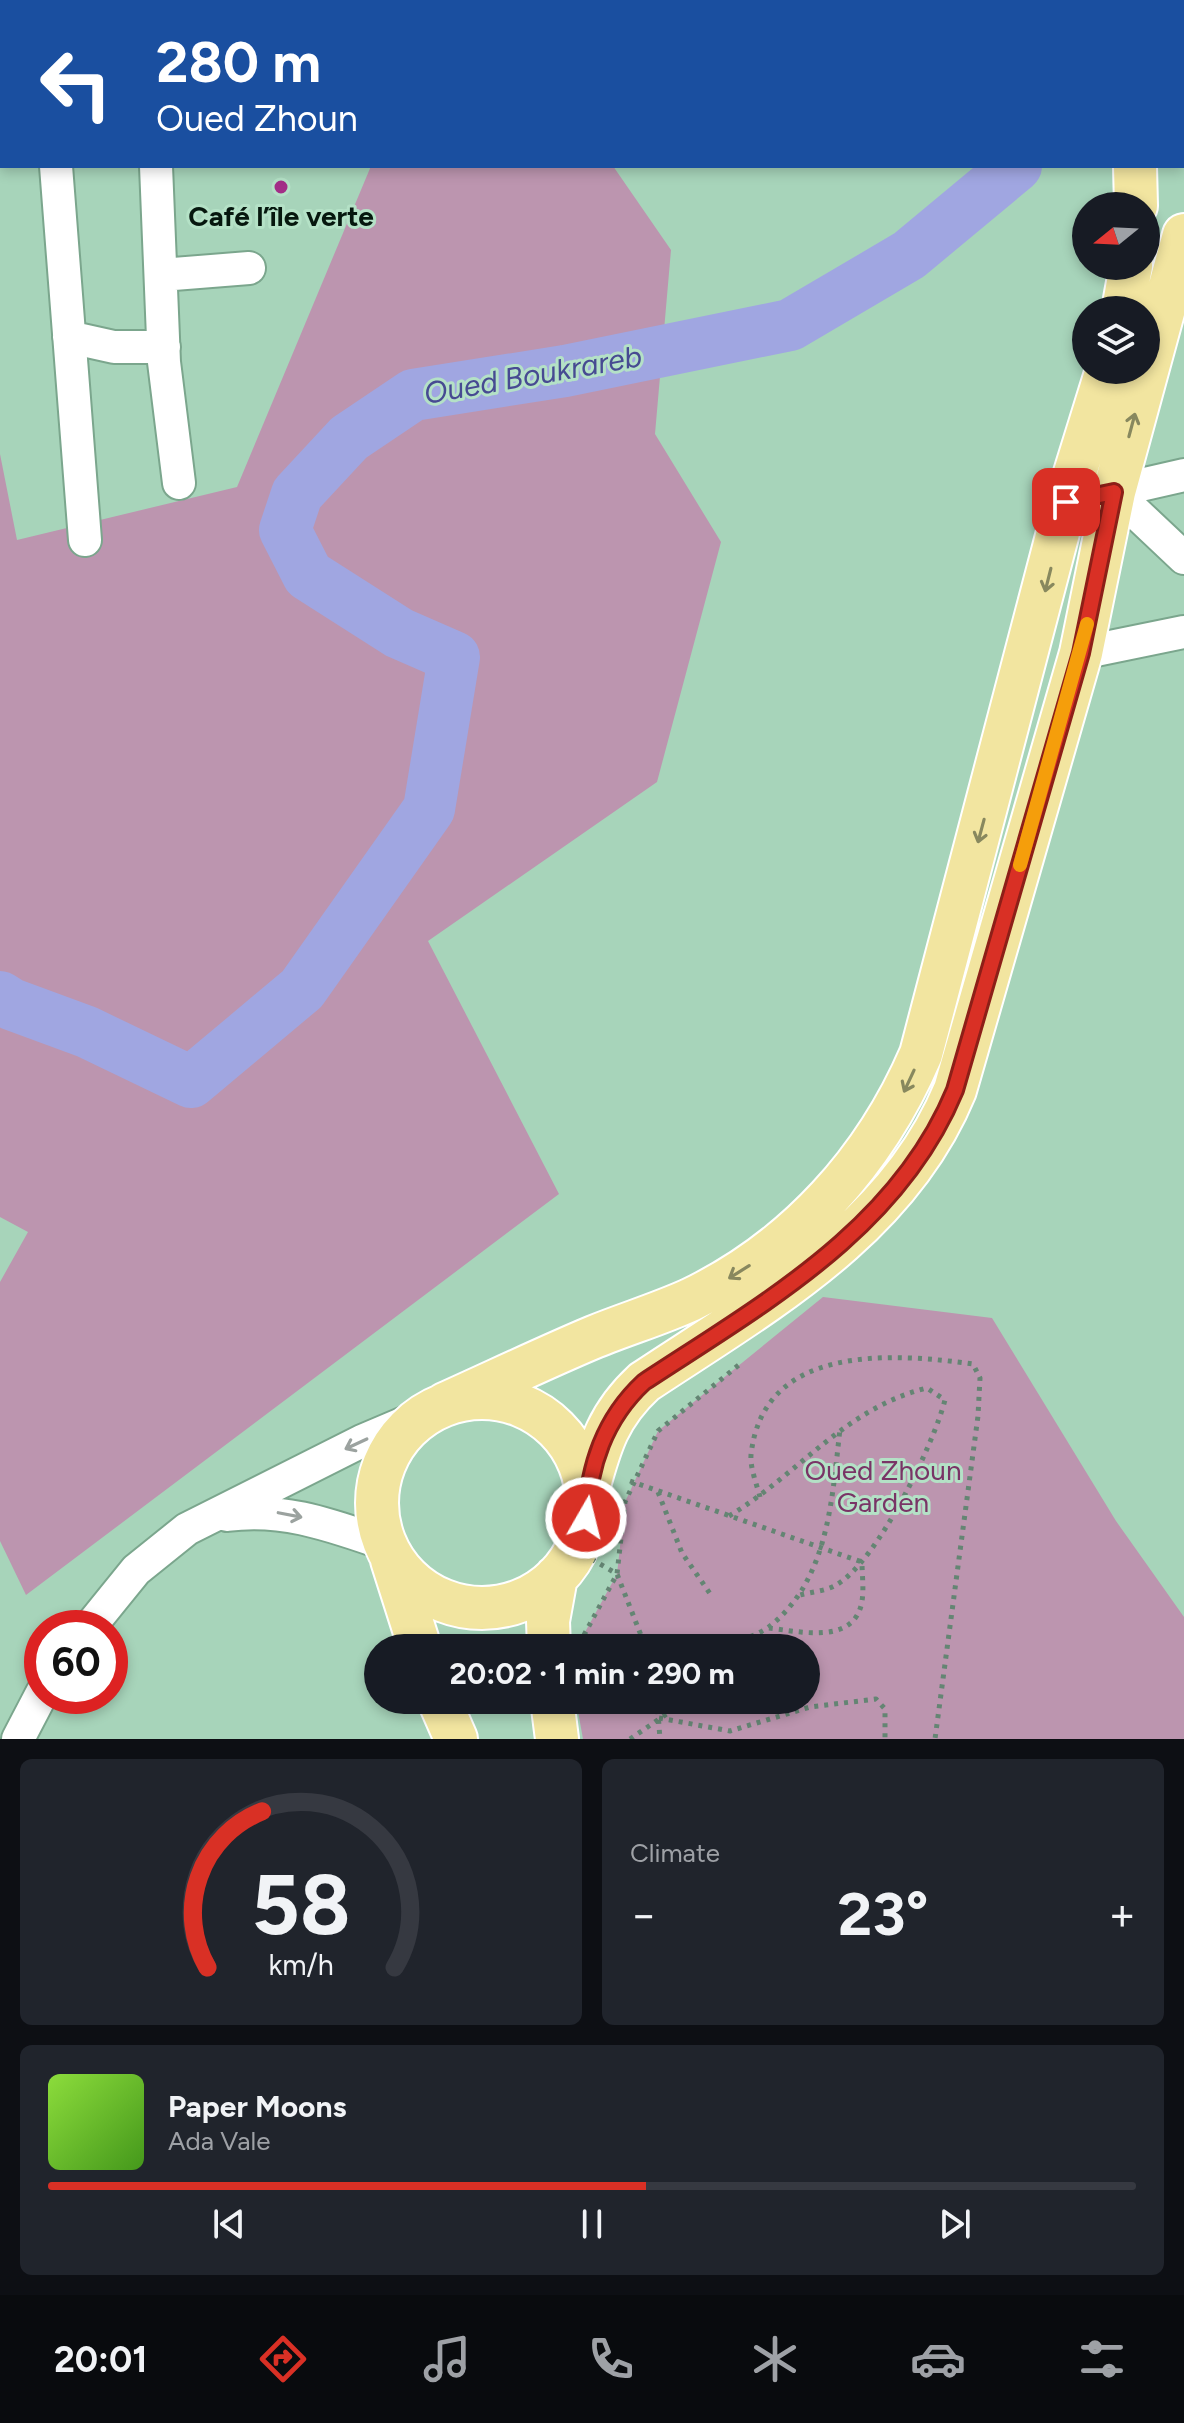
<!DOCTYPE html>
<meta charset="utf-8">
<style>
:root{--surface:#171b24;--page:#20242c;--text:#f1f3f6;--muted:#9ea1a6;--line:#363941;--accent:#d93025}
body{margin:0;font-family:Figtree,sans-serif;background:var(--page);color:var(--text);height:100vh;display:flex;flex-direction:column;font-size:30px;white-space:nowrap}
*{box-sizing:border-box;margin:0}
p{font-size:26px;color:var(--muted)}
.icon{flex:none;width:44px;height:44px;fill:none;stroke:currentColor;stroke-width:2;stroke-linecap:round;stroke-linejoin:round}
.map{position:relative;height:1739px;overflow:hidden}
.side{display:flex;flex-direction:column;gap:20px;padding:20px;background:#0d0f14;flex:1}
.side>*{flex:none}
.hud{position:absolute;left:0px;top:0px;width:1184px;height:168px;box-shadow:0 4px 12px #0003;background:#1a4fa0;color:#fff;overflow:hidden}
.needle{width:52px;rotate:252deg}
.tools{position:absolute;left:1072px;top:192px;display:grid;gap:16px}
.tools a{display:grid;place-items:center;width:88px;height:88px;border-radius:50%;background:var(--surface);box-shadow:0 4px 12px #0003;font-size:40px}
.speed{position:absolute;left:24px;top:1610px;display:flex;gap:16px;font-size:40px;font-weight:700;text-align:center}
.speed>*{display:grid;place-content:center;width:104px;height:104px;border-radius:50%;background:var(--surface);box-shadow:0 4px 12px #0003;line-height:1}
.speed .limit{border:12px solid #d22;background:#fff;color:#111}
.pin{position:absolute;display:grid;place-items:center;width:68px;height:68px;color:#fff;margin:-34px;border-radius:16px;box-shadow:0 4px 12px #0006}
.me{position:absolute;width:88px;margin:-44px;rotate:8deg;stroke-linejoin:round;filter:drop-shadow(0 0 6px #0008)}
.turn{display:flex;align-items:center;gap:28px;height:168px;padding:0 24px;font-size:36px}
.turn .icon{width:104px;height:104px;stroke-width:2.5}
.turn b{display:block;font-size:56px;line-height:68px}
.big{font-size:60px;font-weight:700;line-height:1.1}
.side .widget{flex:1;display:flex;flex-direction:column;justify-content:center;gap:12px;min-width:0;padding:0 28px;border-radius:12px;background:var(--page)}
.side .dial{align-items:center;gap:0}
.dial svg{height:208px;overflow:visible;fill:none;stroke:var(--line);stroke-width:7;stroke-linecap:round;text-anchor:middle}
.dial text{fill:var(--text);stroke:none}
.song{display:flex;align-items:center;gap:24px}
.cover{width:96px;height:96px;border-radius:12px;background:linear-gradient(135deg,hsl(90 70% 55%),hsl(100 70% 35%))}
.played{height:8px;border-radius:4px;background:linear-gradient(90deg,var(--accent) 55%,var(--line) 55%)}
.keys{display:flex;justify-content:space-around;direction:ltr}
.heat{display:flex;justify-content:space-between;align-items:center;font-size:44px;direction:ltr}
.side .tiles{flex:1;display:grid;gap:20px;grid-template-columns:1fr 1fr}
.widget:last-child{grid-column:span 2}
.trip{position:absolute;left:364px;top:1634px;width:456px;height:80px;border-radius:40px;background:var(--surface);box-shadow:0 4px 12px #0003;font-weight:700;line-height:80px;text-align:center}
.dock{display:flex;height:128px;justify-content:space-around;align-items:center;background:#090b0e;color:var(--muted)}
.dock .icon{width:56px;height:56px}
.dock .current{color:var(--accent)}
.dock b{font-size:36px;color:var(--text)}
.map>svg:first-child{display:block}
.green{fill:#bc95af}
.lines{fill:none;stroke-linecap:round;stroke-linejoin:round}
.river{stroke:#a0a6e1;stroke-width:52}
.minor-casing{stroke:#7ba68d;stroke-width:36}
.major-casing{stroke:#fff;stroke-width:46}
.path{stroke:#648573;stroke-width:5;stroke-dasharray:4 6;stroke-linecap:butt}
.minor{stroke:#fff;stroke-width:32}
.major{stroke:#f2e5a0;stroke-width:42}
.oneway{stroke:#88885e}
.oneway2{stroke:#9ba29f}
.route-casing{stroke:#8d1f18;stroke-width:20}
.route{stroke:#d93025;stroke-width:14}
.slow{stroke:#f59e0b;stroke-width:14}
.poi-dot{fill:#a32e87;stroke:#b4e1c6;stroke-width:3}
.labels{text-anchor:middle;stroke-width:6;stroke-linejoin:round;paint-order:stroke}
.poi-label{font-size:28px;font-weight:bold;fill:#06170e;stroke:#b4e1c6}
.park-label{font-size:28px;fill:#793466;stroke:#b4e1c6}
.water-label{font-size:30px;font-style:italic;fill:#474a92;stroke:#b4e1c6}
</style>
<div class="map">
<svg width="1184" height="1739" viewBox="0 0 1184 1739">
<rect width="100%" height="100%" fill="#a7d4ba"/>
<path class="green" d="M371 166H613L671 250 655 434 721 542 657 782 428 941 559 1194 26 1595 0 1541V1282L28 1232 0 1217V454L17 540 237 487Z
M823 1297 992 1318 1116 1521 1184 1617V1739H583L576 1700H806V1648H582L584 1634 617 1574 625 1502 658 1431Z"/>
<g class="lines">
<path class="river" d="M1182 16 1184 15
M0 997 11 1004 87 1032 191 1082 302 989 429 809 454 657 399 633 308 575 285 530 297 494 349 438 413 395 565 371 790 325 909 255 1016 166"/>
<g class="minor-casing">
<path id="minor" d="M161 0 162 2
M569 0 571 2
M198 2 202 0
M56 166 85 540
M156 166 164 362 179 483
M161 275 249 268
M69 337 114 347H164
M1114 492 1184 558
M1066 502 1184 475
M1081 653 1184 632
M227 1515C284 1507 333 1526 386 1544
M89 1628 136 1570 187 1529 362 1441 428 1413
M18 1739 42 1693"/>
</g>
<g class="major-casing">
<path id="major" d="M1048 0 1050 2
M611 2 618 0
M715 2 723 0
M0 26 2 29
M1135 166 1136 206
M1123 310 1131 266
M377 1503a105 105 0 1 1 210 0a105 105 0 1 1-210 0Z
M445 1404C494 1382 544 1358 594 1337 626 1324 659 1314 690 1300 796 1249 875 1161 921 1054L1066 502 1107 370
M586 1496C599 1449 606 1417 644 1382 763 1303 898 1229 955 1090L1081 653 1114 492 1184 235
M392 1560 420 1648
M549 1648 548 1621 556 1577
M439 1700 456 1739
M552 1700 557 1739"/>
</g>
<path class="path" d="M630 1481 862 1562C862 1575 864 1589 862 1601 855 1646 798 1631 768 1628
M658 1492 682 1553 711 1595
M760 1497C757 1485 750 1468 751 1455 763 1343 892 1353 973 1364L980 1378 978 1416 935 1739
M729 1516C799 1474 845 1408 927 1388L945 1400C933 1446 877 1562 836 1585 826 1591 811 1592 800 1595
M583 1554 617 1574 646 1648
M584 1635 617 1574 625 1502 658 1431 740 1364
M712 1648C729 1644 756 1637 770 1626 829 1579 832 1498 840 1429
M657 1700 660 1739
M659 1718 730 1731 810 1707 876 1699 885 1709V1739
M630 1739 687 1700"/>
<use href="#minor" class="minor"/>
<use href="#major" class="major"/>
</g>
<defs><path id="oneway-shaft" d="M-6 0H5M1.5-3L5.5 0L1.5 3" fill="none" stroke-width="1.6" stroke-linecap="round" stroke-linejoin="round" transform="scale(2)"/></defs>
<g class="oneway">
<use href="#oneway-shaft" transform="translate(1132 425) rotate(-75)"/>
<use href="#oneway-shaft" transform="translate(1048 580) rotate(104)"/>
<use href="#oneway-shaft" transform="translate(981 831) rotate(105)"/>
<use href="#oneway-shaft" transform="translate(909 1081) rotate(115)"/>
<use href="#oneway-shaft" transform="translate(739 1272) rotate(148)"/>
</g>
<g class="oneway2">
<use href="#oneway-shaft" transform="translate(356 1444) rotate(155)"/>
<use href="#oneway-shaft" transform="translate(290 1515) rotate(11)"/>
</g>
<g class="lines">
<g class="route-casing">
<path id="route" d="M586 1518C589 1466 604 1419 644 1382 764 1303 898 1229 955 1090L1081 653 1114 492 1066 502"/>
</g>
<use href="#route" class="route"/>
<path class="slow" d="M1020 865 1087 624"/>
</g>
<circle class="poi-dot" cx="281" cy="187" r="8"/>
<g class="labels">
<g class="poi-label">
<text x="281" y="226">Café l’île verte</text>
</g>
<g class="park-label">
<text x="883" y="1480">Oued Zhoun<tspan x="883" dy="32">Garden</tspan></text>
</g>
<g class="water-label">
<text transform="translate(533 375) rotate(-10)" y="10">Oued Boukrareb</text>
</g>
</g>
</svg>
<div class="tools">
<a><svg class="needle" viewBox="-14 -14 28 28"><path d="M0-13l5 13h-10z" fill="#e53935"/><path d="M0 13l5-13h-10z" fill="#9ea1a6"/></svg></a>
<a><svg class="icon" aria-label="layers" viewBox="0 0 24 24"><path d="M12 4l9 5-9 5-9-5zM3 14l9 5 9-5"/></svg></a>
</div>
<div class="speed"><div class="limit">60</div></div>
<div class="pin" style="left:1066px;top:502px;background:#d93025"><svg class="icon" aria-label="arrive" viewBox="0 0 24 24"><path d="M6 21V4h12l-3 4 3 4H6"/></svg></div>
<svg class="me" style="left:586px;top:1518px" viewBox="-20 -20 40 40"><circle r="17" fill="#d93025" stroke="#fff" stroke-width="3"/><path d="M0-11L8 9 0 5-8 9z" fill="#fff"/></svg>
<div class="trip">20:02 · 1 min · 290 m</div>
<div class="hud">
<div class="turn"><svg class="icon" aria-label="left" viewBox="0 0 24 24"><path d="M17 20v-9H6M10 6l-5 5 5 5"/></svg><div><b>280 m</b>Oued Zhoun</div></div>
</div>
</div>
<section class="side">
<div class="tiles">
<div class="widget dial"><svg viewBox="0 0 100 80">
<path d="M14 69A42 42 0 1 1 86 69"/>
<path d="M14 69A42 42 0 0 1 35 9" stroke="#d93025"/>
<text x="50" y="56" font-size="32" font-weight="700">58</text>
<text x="50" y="72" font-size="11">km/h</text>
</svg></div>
<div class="widget"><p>Climate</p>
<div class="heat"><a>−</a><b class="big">23°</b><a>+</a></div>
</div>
<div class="widget">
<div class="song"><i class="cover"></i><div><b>Paper Moons</b><p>Ada Vale</p></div></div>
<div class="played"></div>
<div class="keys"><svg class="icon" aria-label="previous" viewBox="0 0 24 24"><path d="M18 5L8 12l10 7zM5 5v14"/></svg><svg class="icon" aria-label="pause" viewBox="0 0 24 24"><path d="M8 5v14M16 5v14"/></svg><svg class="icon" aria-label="next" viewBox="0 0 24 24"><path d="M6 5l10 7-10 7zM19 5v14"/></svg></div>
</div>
</div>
</section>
<nav class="dock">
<b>20:01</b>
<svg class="icon current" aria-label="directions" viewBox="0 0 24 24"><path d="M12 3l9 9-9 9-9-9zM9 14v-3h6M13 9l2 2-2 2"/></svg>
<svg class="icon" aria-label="music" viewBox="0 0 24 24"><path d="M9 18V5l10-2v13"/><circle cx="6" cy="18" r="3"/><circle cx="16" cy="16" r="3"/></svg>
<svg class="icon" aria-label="phone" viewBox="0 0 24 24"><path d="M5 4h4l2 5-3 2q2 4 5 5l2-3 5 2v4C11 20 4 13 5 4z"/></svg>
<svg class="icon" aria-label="climate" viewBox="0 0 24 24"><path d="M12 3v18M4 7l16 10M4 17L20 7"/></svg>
<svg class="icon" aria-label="car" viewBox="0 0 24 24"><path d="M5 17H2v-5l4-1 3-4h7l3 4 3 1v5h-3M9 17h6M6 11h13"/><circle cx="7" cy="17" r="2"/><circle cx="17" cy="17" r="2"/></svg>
<svg class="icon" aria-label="filters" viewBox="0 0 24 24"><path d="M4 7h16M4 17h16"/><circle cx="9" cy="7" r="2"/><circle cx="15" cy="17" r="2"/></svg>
</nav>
